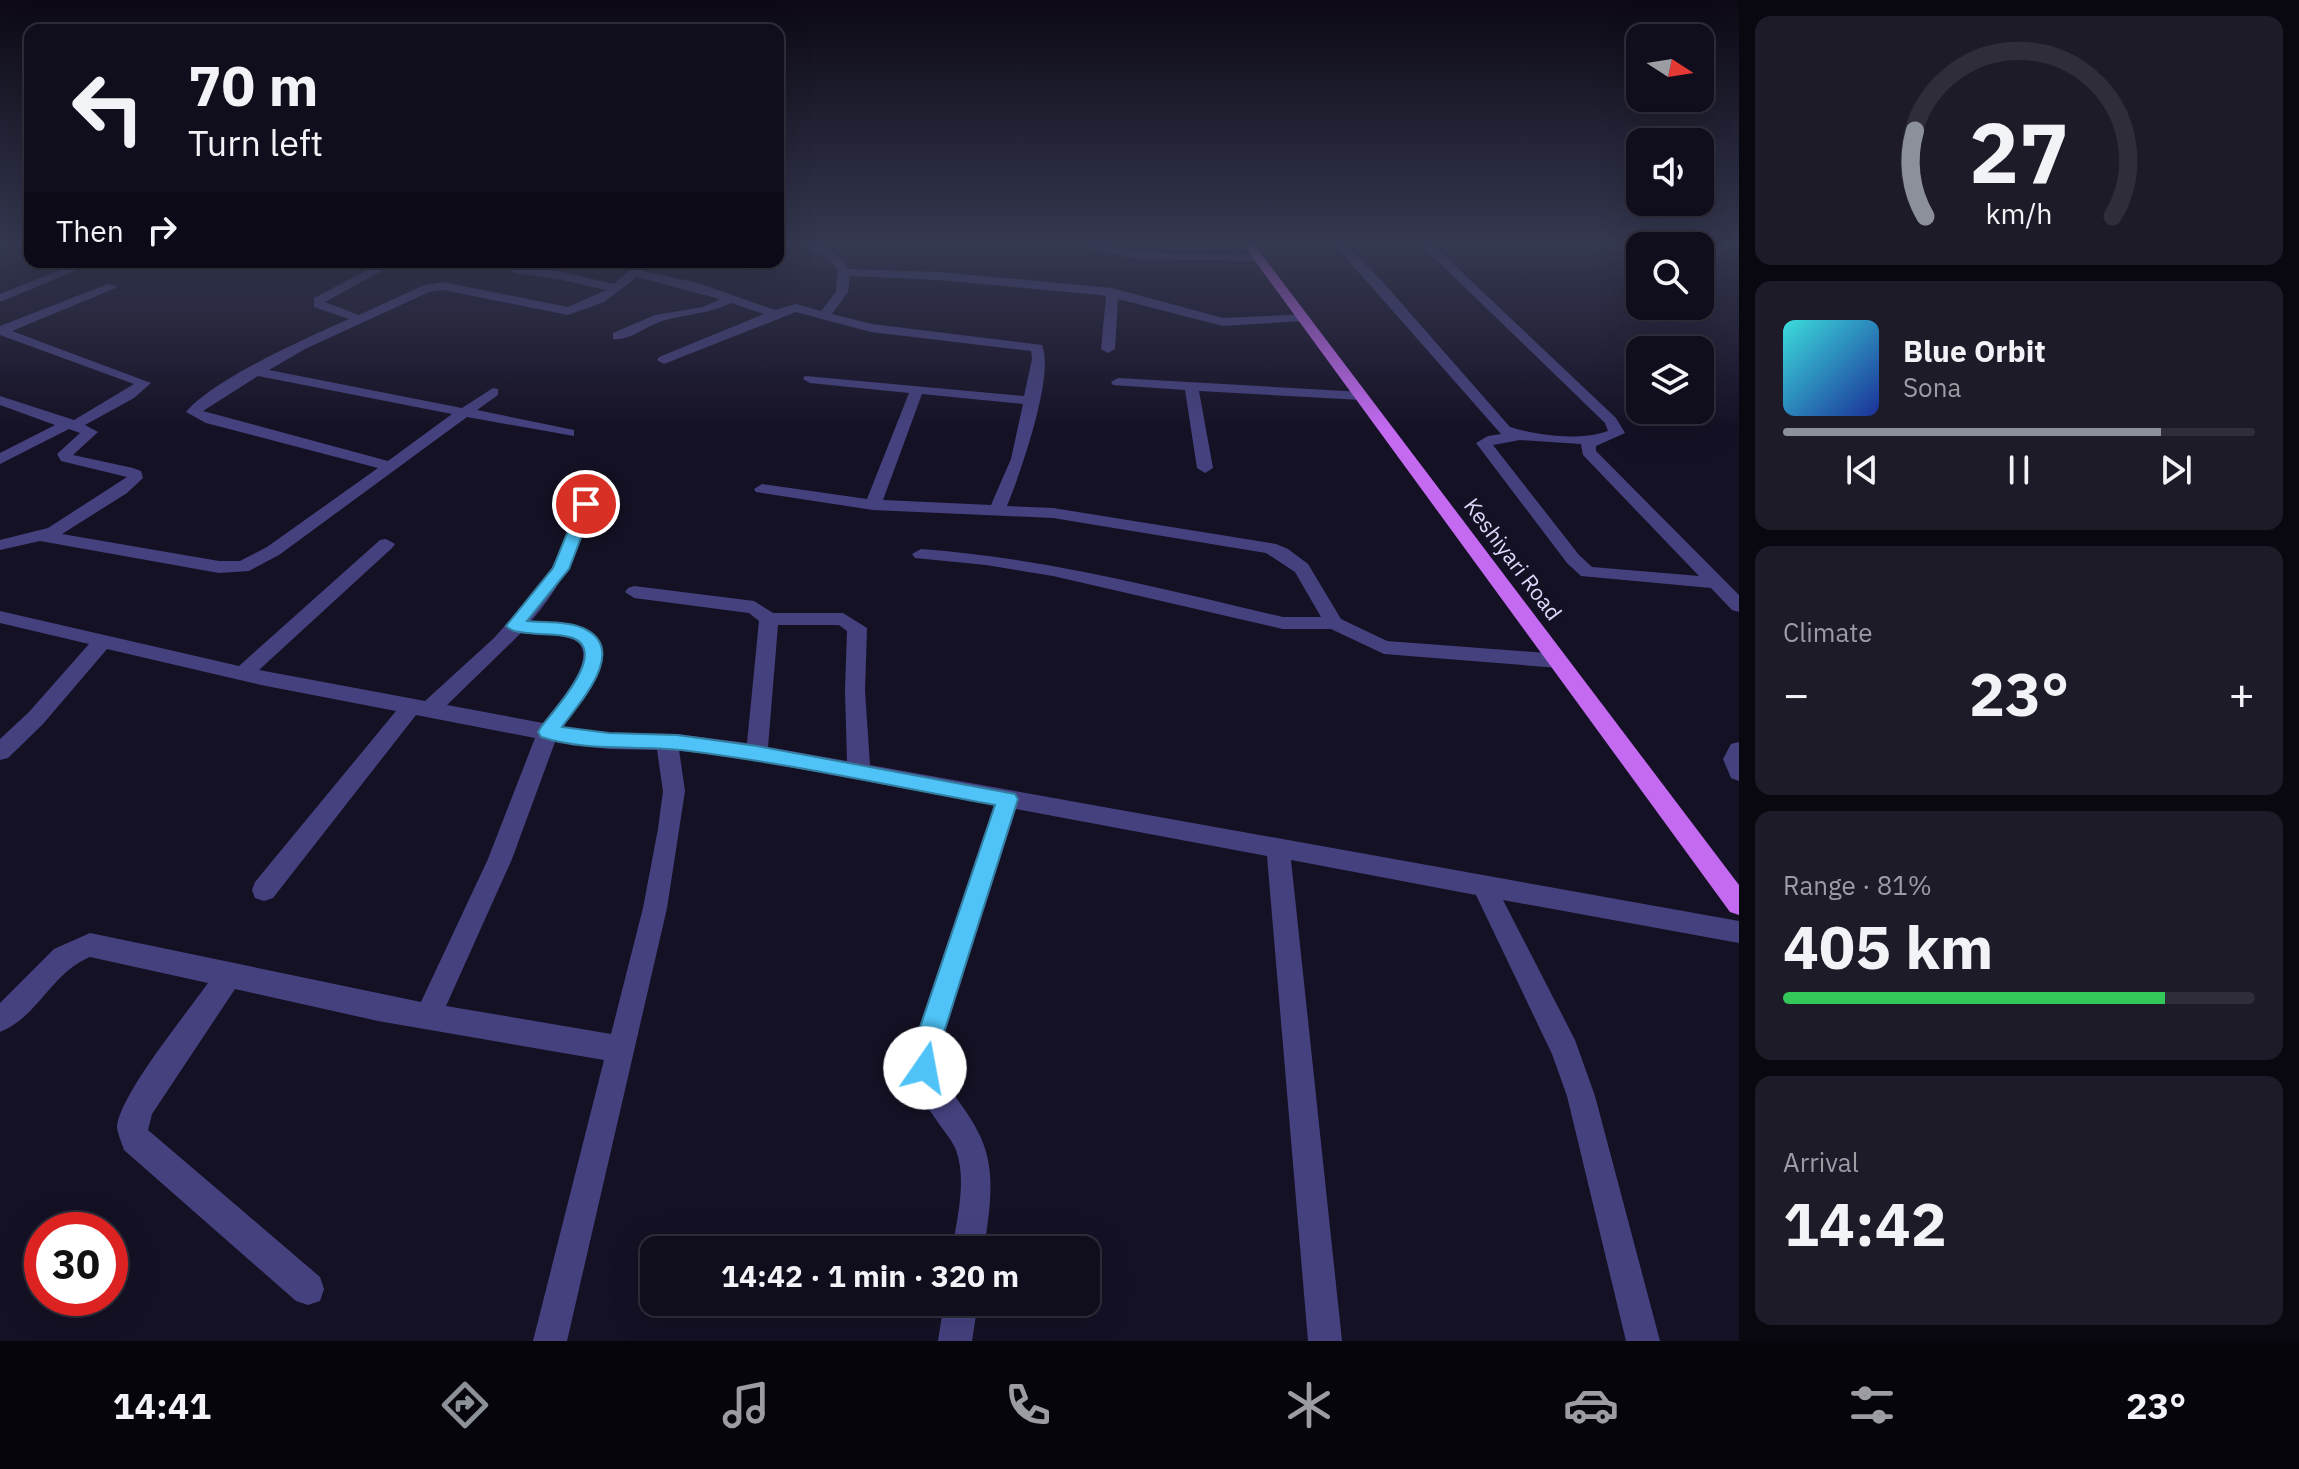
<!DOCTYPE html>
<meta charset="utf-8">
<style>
:root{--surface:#100d1c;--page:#1e1b29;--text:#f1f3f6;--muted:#9c9ca3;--line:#302d3b;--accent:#8c9099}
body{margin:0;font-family:"IBM Plex Sans",sans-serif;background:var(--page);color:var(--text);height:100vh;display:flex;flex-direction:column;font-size:30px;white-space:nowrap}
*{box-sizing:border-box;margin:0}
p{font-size:26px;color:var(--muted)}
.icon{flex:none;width:44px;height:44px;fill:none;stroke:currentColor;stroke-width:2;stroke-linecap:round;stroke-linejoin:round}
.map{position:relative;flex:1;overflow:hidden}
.panel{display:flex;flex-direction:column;gap:16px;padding:16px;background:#09070f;width:560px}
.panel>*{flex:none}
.hud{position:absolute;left:24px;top:24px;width:760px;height:244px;border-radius:16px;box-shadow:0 8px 32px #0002,0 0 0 2px var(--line);background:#100d1c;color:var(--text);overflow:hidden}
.needle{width:52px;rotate:102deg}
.fabs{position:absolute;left:1626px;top:24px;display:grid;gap:16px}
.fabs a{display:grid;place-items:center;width:88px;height:88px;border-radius:16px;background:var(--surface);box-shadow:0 8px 32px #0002,0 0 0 2px var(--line);font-size:40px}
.speed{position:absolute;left:24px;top:1212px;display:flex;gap:16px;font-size:40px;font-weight:700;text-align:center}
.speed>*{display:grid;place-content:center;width:104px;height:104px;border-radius:50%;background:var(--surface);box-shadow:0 8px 32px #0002,0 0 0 2px var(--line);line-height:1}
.speed .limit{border:12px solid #d22;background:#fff;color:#111}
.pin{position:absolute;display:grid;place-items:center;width:68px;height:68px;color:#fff;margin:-34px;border:4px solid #fff;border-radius:50%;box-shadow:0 2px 8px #0007}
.me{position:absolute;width:88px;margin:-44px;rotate:12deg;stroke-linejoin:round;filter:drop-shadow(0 0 6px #0008)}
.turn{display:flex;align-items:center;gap:28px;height:168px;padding:0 32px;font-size:36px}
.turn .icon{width:104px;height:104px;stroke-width:2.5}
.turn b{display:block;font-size:56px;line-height:68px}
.then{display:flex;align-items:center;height:76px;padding:0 32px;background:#0003;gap:16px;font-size:30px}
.big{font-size:60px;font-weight:800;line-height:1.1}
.panel .widget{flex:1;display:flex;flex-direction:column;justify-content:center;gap:12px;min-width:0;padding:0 28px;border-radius:16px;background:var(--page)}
.panel .dial{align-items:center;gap:0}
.dial svg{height:208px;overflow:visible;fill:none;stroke:var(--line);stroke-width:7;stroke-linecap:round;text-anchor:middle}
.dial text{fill:var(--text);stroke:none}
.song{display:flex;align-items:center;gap:24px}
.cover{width:96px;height:96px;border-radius:12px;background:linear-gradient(135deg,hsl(180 70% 55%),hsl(230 70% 35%))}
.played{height:8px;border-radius:4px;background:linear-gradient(90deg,var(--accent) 80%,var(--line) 80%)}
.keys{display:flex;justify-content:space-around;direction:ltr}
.heat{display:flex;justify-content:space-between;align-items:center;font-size:44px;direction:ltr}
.charge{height:12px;border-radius:6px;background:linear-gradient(90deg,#34c759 81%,var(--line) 0)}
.trip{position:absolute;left:640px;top:1236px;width:460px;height:80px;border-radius:16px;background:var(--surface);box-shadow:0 8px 32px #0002,0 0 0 2px var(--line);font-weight:800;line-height:80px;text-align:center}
.menu{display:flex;height:128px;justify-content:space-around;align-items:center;background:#06050b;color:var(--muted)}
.menu .icon{width:56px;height:56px}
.menu .active{color:var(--accent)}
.menu b{font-size:36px;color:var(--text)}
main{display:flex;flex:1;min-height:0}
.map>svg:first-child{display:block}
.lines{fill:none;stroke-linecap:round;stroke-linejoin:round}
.minor{fill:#45417f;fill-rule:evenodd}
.primary{fill:#c36af1;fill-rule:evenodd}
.route{fill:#4fc3f7;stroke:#337fa1;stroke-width:2}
.labels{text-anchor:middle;stroke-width:8;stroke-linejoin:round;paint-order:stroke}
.street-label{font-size:22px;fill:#ded8fb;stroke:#151125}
</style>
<main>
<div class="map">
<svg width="1739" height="1341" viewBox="0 0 1739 1341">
<rect width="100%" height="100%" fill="#151125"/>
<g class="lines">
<path class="minor" d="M795 243C818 243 835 248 848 269L939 272 1112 288 1223 318 1307 314 1309 317 1303 321 1223 326 1118 299 1115 349 1108 353 1101 349 1106 296 1101 295 939 280 850 276 848 292 832 314 872 324 1042 345C1055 375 1020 474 1007 506L1053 508 1276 544 1288 549 1308 564 1341 619 1387 641 1559 654 1569 661 1559 668 1384 654 1331 629H1283L1053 576 986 565 915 558 912 554 921 549C1044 558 1163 589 1283 617H1321L1295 572 1266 553 1053 518 873 510 756 492 754 489 762 484 867 499 909 393 810 383 803 379 805 376 1024 396 1032 359 1031 351 871 332 796 312 664 364 657 360 659 357 764 314 731 303C708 314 686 314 662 321 646 326 630 341 613 339V333L655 315 703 307 720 299 637 277 604 302 568 315 443 290 429 292 305 349 269 370 462 408 493 388 498 389V395L477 410 574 430V436L467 417 279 555 249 571 219 573 40 541 0 550V540L48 528 127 477 61 461 57 454 80 433 69 429 0 464V453L55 425 0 405V396L74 420 134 384 0 335V326L108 284 118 287 12 331 151 383 134 398 85 425 98 432 73 455 133 468 141 471 143 478 127 493 62 534 219 561H240L267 547 378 468 206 423 186 412C214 379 306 338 349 319L314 307V298L383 262H398L325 302 359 315 422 286 443 282 568 307 606 290 558 279 514 273 509 268 514 262H527L522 268 558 271 614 284 639 262H652L643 271 698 283 775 310 796 304 821 311 836 292 838 270 825 255ZM258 376 452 414 388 461 203 411ZM922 394 1023 404 1011 459 991 505 883 500Z
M1069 243H1090L1137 253 1259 255 1265 258 1259 261 1137 259Z
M1333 243H1344L1382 281 1510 427C1538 436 1580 441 1608 431L1605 423 1419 243H1431L1616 418 1625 433 1596 446V451L1739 595V612L1732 610 1711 588 1581 576 1567 563 1476 443 1488 436 1501 434ZM1520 440 1581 444 1583 455 1699 576 1592 567 1579 555 1493 445Z
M80 262H96L0 302V294Z
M1118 378 1362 392 1369 396 1362 400 1199 391 1213 468 1205 473 1197 468 1185 390 1113 385 1111 382Z
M586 499 594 504C578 548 563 585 531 621 547 623 567 622 582 628 632 646 580 703 563 727L609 733 677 734 747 743 759 621 749 613 634 598 625 592 628 588 634 586 754 601 773 613H843L867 628 865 691 870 765 1739 921V943L1503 900 1575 1040 1595 1096 1660 1341H1626L1567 1096 1552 1054 1476 895 1291 860 1342 1341H1308L1267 856 1016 809 940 1048C941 1092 965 1101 981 1138 997 1174 989 1212 984 1250H952C957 1219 967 1181 956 1150 951 1138 942 1129 935 1118 919 1097 912 1075 912 1048L994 805 757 761 679 750 685 791 667 908 567 1341H533L604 1060 378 1021 235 989 152 1114 148 1130 320 1277 324 1289 320 1301 308 1305 296 1301 124 1150C122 1143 117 1133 117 1126 121 1093 187 1013 208 983L90 957C52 972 38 1017 0 1032V1003L54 949 90 933 421 1002 488 859 535 738 416 715 273 898 264 901 255 898 252 890 255 882 396 711 261 685 107 649 43 724 8 758 0 760V739L29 712 89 644 0 623V611L239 666 380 540 386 539 395 544 392 548 259 670 425 701 494 638 543 583 560 553 578 504ZM778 625H839L847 631 845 691 847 761 768 747ZM521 633C536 635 557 633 572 639 606 652 554 708 543 723L447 705ZM555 742 609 749 657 750 663 791 658 829 643 908 611 1034 446 1006 512 859Z
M1739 742V781L1731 778 1723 759 1731 744Z
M944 1302H978L972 1341H938Z"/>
<path class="primary" d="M1242 243H1253L1739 885V915L1730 912Z"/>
</g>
<linearGradient id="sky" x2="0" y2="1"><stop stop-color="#0c0914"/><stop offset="0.57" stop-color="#353851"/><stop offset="1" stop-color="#353851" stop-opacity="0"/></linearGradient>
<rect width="1739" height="430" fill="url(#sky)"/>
<path class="route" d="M586 500 594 504 569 569 527 621C544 623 568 621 583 628 630 649 579 703 562 727L609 733 677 735 757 746 1015 794 1018 799 939 1048 934 1077 925 1081 915 1077 912 1068 913 1048 995 805C891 786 787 763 681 750 635 745 587 752 541 737L538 732 541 727C553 711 609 652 573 638 560 633 542 635 528 633 519 632 512 632 506 626L553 568 579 504Z"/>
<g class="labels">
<g class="street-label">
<text transform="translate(1513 559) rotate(53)" y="8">Keshiyari Road</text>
</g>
</g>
</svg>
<div class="fabs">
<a><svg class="needle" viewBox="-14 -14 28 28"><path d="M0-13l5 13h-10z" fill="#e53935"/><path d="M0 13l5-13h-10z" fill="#9c9ca3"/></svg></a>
<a><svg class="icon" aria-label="sound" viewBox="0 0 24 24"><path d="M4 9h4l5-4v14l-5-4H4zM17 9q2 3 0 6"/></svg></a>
<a><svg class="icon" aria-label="search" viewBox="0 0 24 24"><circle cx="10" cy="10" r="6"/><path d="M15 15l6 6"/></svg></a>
<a><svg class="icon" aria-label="layers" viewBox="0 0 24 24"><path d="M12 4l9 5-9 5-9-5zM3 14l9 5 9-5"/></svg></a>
</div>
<div class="speed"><div class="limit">30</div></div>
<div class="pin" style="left:586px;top:504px;background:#d93025"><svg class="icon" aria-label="arrive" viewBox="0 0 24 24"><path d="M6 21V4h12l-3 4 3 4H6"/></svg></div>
<svg class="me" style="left:925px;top:1068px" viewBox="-20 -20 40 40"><circle r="19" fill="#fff"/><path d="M0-13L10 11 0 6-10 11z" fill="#4fc3f7"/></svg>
<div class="trip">14:42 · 1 min · 320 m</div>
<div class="hud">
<div class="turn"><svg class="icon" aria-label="left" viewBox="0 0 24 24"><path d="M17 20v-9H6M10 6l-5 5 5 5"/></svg><div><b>70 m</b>Turn left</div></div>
<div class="then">Then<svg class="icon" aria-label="right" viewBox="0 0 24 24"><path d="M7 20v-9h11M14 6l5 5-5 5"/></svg></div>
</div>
</div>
<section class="panel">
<div class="widget dial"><svg viewBox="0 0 100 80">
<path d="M14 69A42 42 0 1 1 86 69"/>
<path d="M14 69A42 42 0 0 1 10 36" stroke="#8c9099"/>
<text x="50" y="56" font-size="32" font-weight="700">27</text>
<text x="50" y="72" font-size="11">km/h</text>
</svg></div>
<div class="widget">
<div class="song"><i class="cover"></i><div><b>Blue Orbit</b><p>Sona</p></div></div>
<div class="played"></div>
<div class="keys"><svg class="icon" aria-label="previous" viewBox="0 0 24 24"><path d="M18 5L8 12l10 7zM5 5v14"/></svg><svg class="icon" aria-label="pause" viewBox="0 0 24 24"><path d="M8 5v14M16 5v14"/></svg><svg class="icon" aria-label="next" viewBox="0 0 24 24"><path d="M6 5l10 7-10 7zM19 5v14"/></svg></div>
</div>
<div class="widget"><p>Climate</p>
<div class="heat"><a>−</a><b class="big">23°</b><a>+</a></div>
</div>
<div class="widget"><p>Range · 81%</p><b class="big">405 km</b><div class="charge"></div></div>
<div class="widget"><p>Arrival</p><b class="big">14:42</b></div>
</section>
</main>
<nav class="menu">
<b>14:41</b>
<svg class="icon active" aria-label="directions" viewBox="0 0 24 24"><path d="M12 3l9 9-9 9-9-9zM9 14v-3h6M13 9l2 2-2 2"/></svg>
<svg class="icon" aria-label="music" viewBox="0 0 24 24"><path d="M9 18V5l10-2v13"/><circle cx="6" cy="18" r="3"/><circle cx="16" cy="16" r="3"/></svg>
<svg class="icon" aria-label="phone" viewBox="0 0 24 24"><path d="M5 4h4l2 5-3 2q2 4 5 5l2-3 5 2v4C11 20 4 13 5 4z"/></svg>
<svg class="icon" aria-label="climate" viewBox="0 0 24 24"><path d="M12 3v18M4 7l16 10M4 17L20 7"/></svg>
<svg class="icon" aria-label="car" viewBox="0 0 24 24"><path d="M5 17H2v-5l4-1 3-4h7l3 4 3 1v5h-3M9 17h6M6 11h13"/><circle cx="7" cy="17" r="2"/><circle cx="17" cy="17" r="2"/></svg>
<svg class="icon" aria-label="filters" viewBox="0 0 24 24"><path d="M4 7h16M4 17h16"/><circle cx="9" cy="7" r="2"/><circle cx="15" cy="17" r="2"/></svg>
<b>23°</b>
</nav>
